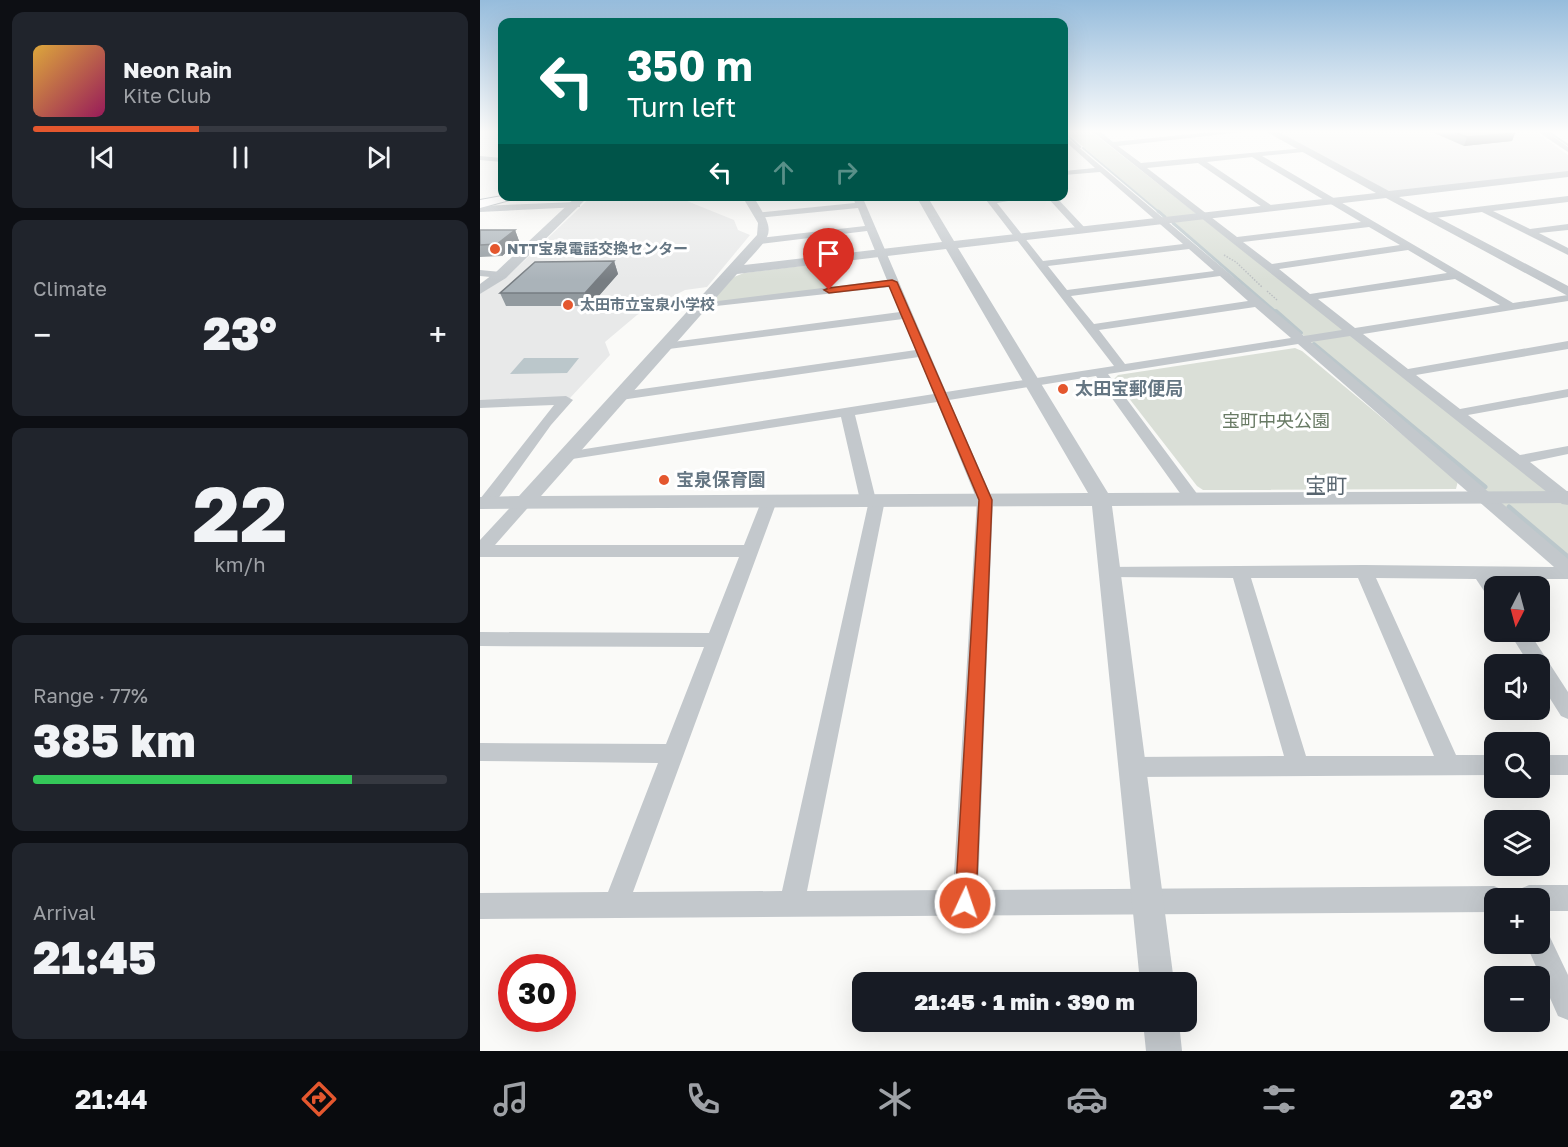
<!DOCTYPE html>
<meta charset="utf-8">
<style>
:root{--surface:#171b24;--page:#20242c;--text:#f1f3f6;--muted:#9ea1a6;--line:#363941;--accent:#e4572e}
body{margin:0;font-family:"Golos Text","Noto Sans JP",sans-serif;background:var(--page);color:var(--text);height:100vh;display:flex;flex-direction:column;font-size:22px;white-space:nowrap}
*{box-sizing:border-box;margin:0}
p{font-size:20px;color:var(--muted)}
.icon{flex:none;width:33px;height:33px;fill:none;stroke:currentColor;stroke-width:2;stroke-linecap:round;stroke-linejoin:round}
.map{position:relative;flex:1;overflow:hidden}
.panel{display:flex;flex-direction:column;gap:12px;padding:12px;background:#0d0f14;width:480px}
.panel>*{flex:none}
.banner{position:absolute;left:18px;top:18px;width:570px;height:183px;border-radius:12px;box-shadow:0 6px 24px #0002;background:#00695c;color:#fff;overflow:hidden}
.needle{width:39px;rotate:186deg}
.buttons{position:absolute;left:1004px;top:576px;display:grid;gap:12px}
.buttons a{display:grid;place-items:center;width:66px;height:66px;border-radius:12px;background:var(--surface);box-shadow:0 6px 24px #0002;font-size:30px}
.speed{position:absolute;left:18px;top:954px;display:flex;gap:12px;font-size:30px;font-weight:700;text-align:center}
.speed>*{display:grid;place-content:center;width:78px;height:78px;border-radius:50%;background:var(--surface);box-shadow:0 6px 24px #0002;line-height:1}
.speed .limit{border:9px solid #d22;background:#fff;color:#111}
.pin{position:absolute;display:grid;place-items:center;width:51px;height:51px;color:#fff;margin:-62px -26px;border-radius:50% 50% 50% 0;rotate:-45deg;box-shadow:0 0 6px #0007}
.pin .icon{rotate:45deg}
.me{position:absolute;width:66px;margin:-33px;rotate:3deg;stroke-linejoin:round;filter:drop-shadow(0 0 4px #0008)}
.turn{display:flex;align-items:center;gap:21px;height:126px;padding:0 30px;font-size:27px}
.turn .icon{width:78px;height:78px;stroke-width:2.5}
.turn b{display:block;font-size:42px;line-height:51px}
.lanes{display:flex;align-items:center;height:57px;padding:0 30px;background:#0003;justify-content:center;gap:30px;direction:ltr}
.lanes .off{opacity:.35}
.big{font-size:45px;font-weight:800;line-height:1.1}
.panel .card{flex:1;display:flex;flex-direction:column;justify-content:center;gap:9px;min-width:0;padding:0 21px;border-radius:12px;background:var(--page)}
.panel .dial{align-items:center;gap:0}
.dial b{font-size:78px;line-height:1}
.song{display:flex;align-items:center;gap:18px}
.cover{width:72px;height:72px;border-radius:9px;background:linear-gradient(135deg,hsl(40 70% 55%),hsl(330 70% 35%))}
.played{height:6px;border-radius:3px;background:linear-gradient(90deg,var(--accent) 40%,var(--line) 40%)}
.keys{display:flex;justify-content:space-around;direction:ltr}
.heat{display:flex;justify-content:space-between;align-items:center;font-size:33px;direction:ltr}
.charge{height:9px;border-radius:4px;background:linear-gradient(90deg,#34c759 77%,var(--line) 0)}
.trip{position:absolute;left:372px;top:972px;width:345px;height:60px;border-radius:12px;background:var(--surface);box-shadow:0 6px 24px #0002;font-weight:800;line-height:60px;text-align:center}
.dock{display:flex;height:96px;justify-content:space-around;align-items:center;background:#090b0e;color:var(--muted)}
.dock .icon{width:42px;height:42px}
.dock .active{color:var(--accent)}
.dock b{font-size:27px;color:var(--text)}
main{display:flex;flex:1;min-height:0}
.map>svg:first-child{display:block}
.built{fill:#e8e9e9}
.green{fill:#dadfd7}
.water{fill:#bbc7cb}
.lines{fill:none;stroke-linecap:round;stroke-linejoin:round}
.stream-far3{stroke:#bbc7cb;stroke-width:2}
.stream-far2{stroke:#bbc7cb;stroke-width:3}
.stream-far1{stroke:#bbc7cb;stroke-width:4}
.stream{stroke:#bbc7cb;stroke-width:5}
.secondary-casing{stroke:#b3babf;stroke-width:2}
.path{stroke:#bbbfc2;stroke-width:1.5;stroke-dasharray:1.5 1.5;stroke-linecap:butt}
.minor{fill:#c3c8cc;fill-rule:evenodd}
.tertiary{fill:#c3c8cc;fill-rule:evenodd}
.secondary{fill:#fff;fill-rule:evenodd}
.wall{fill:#929a9f}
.shaded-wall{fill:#777d82}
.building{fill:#aab3b9;stroke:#777d82;stroke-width:1.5}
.route{fill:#e4572e;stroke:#94391e;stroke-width:1.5}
.poi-dot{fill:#e4572e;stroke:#fff;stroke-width:2}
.labels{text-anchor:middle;stroke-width:6;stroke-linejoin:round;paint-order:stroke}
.far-poi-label{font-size:15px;font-weight:bold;fill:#657683;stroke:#fff;text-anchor:start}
.poi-label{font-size:18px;font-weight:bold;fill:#657683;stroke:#fff;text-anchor:start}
.park-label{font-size:18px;fill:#687a64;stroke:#fff}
.quarter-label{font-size:21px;fill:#57646e;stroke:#fff}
</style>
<main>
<section class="panel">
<div class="card">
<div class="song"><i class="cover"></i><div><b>Neon Rain</b><p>Kite Club</p></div></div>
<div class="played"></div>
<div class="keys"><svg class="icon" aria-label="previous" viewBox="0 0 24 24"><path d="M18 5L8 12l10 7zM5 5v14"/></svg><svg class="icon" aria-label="pause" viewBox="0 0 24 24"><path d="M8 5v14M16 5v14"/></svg><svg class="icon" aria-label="next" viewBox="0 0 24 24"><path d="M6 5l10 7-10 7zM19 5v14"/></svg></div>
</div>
<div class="card"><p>Climate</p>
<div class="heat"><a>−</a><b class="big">23°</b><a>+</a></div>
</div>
<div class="card dial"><b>22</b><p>km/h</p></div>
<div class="card"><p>Range · 77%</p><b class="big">385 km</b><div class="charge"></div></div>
<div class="card"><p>Arrival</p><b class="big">21:45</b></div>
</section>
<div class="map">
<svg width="1088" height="1051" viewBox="0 0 1088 1051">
<rect width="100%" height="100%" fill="#fafaf8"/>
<path class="built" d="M796 132H1056L1088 155V172L913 192 906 190Z
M111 197H197L254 220 258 230 270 235 227 287 205 290 157 315 125 342 130 355 90 398 0 402V294L29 275Z"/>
<path class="green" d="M586 132H612L1088 505V562Z
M346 263 353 288 239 302 233 300 254 277 264 273Z
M815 348 822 351 978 481 976 489 723 490 717 486 634 379 638 375Z"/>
<path class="water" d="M44 358H99L87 373 30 374Z"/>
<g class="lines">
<path class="stream-far3" d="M584 132 600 147
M1069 132 1088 145
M603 148 680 213"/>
<path class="stream-far2" d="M678 211 685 217
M693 223 797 313"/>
<path class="stream-far1" d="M796 311 821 333
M834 344 948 439"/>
<path class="stream" d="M946 438 1005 487
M1029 507 1088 557"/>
<g class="secondary-casing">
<path id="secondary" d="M22 196H45L0 208V200Z"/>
</g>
<path class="path" d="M15 132 22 138
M744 255 756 262 782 287
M787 291 797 300"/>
<path class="minor" d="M613 132H621L633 142 731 132H762L638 146 661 163 826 148 827 150 823 152 782 156 1033 303 1088 295V301L883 334 928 369 1088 341V349L936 375 980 409 1088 389V397L988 415 1040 455 1088 446V454L1050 462 1088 492V505L1082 504 870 336 831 342 1088 559V579H1015L1020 586H1014V598L1008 597 996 579 896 578 976 755H1014V775L652 777 644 774 641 767 644 760 652 757 804 756 753 578 629 577 623 575 620 571 623 567 884 565 1074 567 818 344 628 374 721 499 713 504 707 503 616 376 469 400 513 500 498 890 1014 886 1023 890 1026 898H1014V912L0 919V893L128 892 178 763 0 761V743L186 744 224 647 0 646V632L229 633 259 557H0V540L39 498 45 497 53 502 15 545H264L283 497H295L297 501 153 892 302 891 388 505 380 500 361 417 86 460 79 456 86 452 454 394 439 357 141 400 136 399 134 396 141 392 436 350 423 319 181 350V344L185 343 420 312 410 287 218 308 216 306 222 303 407 280 387 231 279 244 274 241 279 238 385 226 378 208 278 218 275 217V213L375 203 373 196H382L466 392 634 366 503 196H557L517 203 563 261 703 244 620 172 584 175V171L615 168 584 140V135L824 336 862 330ZM772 157 881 222 757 237 667 168 718 163 788 211H794V207L727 162ZM889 227 920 245 792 264 763 242ZM709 249 734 271 587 290 568 266ZM928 250 967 273 830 294 799 269ZM740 276 768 301 614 324 591 296ZM975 279 1020 305 875 328 838 299ZM775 307 811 338 645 364 619 330ZM457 402 497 500 473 890 327 891 405 500 403 496H395L375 415ZM771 578H878L954 756H826Z
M1058 132H1067L1088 147V152Z
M0 156 22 158V162L0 160Z
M566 196H575L606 229V233H600Z
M1088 196V202L1013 211 1050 229 1088 224V230L1059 233 1088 248V255L1002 212 947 219 942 216 947 213Z
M97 202 100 203V207L0 212V206Z
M0 270 21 272 26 275 21 278 0 276Z
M86 396 93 400 71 425 12 507H0V499L74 405 0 408V400Z
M1029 632H1049L1088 692V719L1081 716 1059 681V664H1049Z
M1059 755H1088V775H1059Z
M1049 885H1088V911H1059V898H1037L1040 889Z
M1059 929 1068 933 1088 975V1020L1078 1016 1046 944H1059Z"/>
<path class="tertiary" d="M787 132H799L909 191 1088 171V177L919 197 1088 286V296L906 198 478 248 628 493 1088 491V503L632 506 694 982H660L612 506 0 509V497L39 496 277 235 278 223 262 196H273C297 235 293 232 264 265L462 242 436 196H447L474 241 896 193ZM466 249 608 493 61 496 257 274Z
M97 196H109L26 278 0 294V284L16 272Z
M663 1022H699L702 1051H666Z"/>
<use href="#secondary" class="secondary"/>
</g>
<path class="wall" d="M952 132 1035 133 1032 141 984 146Z
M0 230H35L39 241 22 256 0 257Z
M134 261 138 274 110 306H26L20 293Z"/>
<path class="shaded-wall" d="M1035 133 1032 141 984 146 987 137Z
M35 230 39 241 22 256 17 244Z
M134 261 138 274 110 306 105 293Z"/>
<path class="building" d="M974 132H1035V133L987 137Z
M0 230H35L17 244 0 245Z
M134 261 105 293H20L55 262Z"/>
<linearGradient id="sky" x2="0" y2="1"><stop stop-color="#96bcdc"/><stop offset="0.47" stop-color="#fdfdfc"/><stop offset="1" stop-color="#fdfdfc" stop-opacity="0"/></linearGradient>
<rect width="1088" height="280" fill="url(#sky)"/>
<path class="route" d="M412 280 417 282 512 500 496 903 493 910 485 913 478 910 475 903 499 500 409 286 349 293 344 290 349 288Z"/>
<g class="poi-dot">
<circle cx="15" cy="249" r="6"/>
<circle cx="88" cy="305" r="6"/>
<circle cx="583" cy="389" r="6"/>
<circle cx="184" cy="480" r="6"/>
</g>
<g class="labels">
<g class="far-poi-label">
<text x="27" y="254">NTT宝泉電話交換センター</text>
<text x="100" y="310">太田市立宝泉小学校</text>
</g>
<g class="poi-label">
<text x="595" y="395">太田宝郵便局</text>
<text x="196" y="486">宝泉保育園</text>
</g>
<g class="park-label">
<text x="796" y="427">宝町中央公園</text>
</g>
<g class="quarter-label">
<text x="846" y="493">宝町</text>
</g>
</g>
</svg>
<div class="buttons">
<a><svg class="needle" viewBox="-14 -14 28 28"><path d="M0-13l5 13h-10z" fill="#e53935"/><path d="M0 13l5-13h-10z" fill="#9ea1a6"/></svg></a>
<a><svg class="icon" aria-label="sound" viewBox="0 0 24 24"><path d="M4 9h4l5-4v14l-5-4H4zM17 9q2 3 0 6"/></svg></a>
<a><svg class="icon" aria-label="search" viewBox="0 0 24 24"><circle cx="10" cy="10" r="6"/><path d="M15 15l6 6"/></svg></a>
<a><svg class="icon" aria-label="layers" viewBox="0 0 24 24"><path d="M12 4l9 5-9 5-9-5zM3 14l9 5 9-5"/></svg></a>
<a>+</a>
<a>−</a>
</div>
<div class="speed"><div class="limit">30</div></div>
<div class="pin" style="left:349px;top:290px;background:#d93025"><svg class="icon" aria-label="arrive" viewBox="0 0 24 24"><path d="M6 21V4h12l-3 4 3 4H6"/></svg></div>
<svg class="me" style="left:485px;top:903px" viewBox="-20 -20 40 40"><circle r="17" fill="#e4572e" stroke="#fff" stroke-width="3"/><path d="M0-11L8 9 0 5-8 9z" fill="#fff"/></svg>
<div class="trip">21:45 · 1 min · 390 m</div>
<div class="banner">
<div class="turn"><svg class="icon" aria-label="left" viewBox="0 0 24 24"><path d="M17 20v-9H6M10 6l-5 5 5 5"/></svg><div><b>350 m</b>Turn left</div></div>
<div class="lanes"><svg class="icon" aria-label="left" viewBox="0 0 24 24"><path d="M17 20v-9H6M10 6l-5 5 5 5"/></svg><svg class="icon off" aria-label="ahead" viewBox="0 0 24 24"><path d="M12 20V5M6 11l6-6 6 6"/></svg><svg class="icon off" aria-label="right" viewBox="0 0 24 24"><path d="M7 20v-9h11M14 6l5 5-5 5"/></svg></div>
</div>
</div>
</main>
<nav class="dock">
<b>21:44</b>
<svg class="icon active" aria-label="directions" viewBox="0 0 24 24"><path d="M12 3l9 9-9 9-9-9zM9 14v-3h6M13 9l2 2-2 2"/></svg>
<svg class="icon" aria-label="music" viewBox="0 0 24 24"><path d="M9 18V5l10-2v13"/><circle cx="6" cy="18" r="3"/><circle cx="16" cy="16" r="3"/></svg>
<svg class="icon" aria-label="phone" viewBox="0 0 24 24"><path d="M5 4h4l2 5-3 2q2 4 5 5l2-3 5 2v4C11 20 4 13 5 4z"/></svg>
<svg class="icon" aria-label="climate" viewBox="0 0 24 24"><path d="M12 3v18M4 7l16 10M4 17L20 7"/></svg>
<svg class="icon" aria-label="car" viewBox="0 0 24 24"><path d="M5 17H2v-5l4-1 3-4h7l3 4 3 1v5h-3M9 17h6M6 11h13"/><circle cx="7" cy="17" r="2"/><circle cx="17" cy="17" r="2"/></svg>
<svg class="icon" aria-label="filters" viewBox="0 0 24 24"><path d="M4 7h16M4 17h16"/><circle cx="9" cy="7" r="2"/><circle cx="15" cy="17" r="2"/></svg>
<b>23°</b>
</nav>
